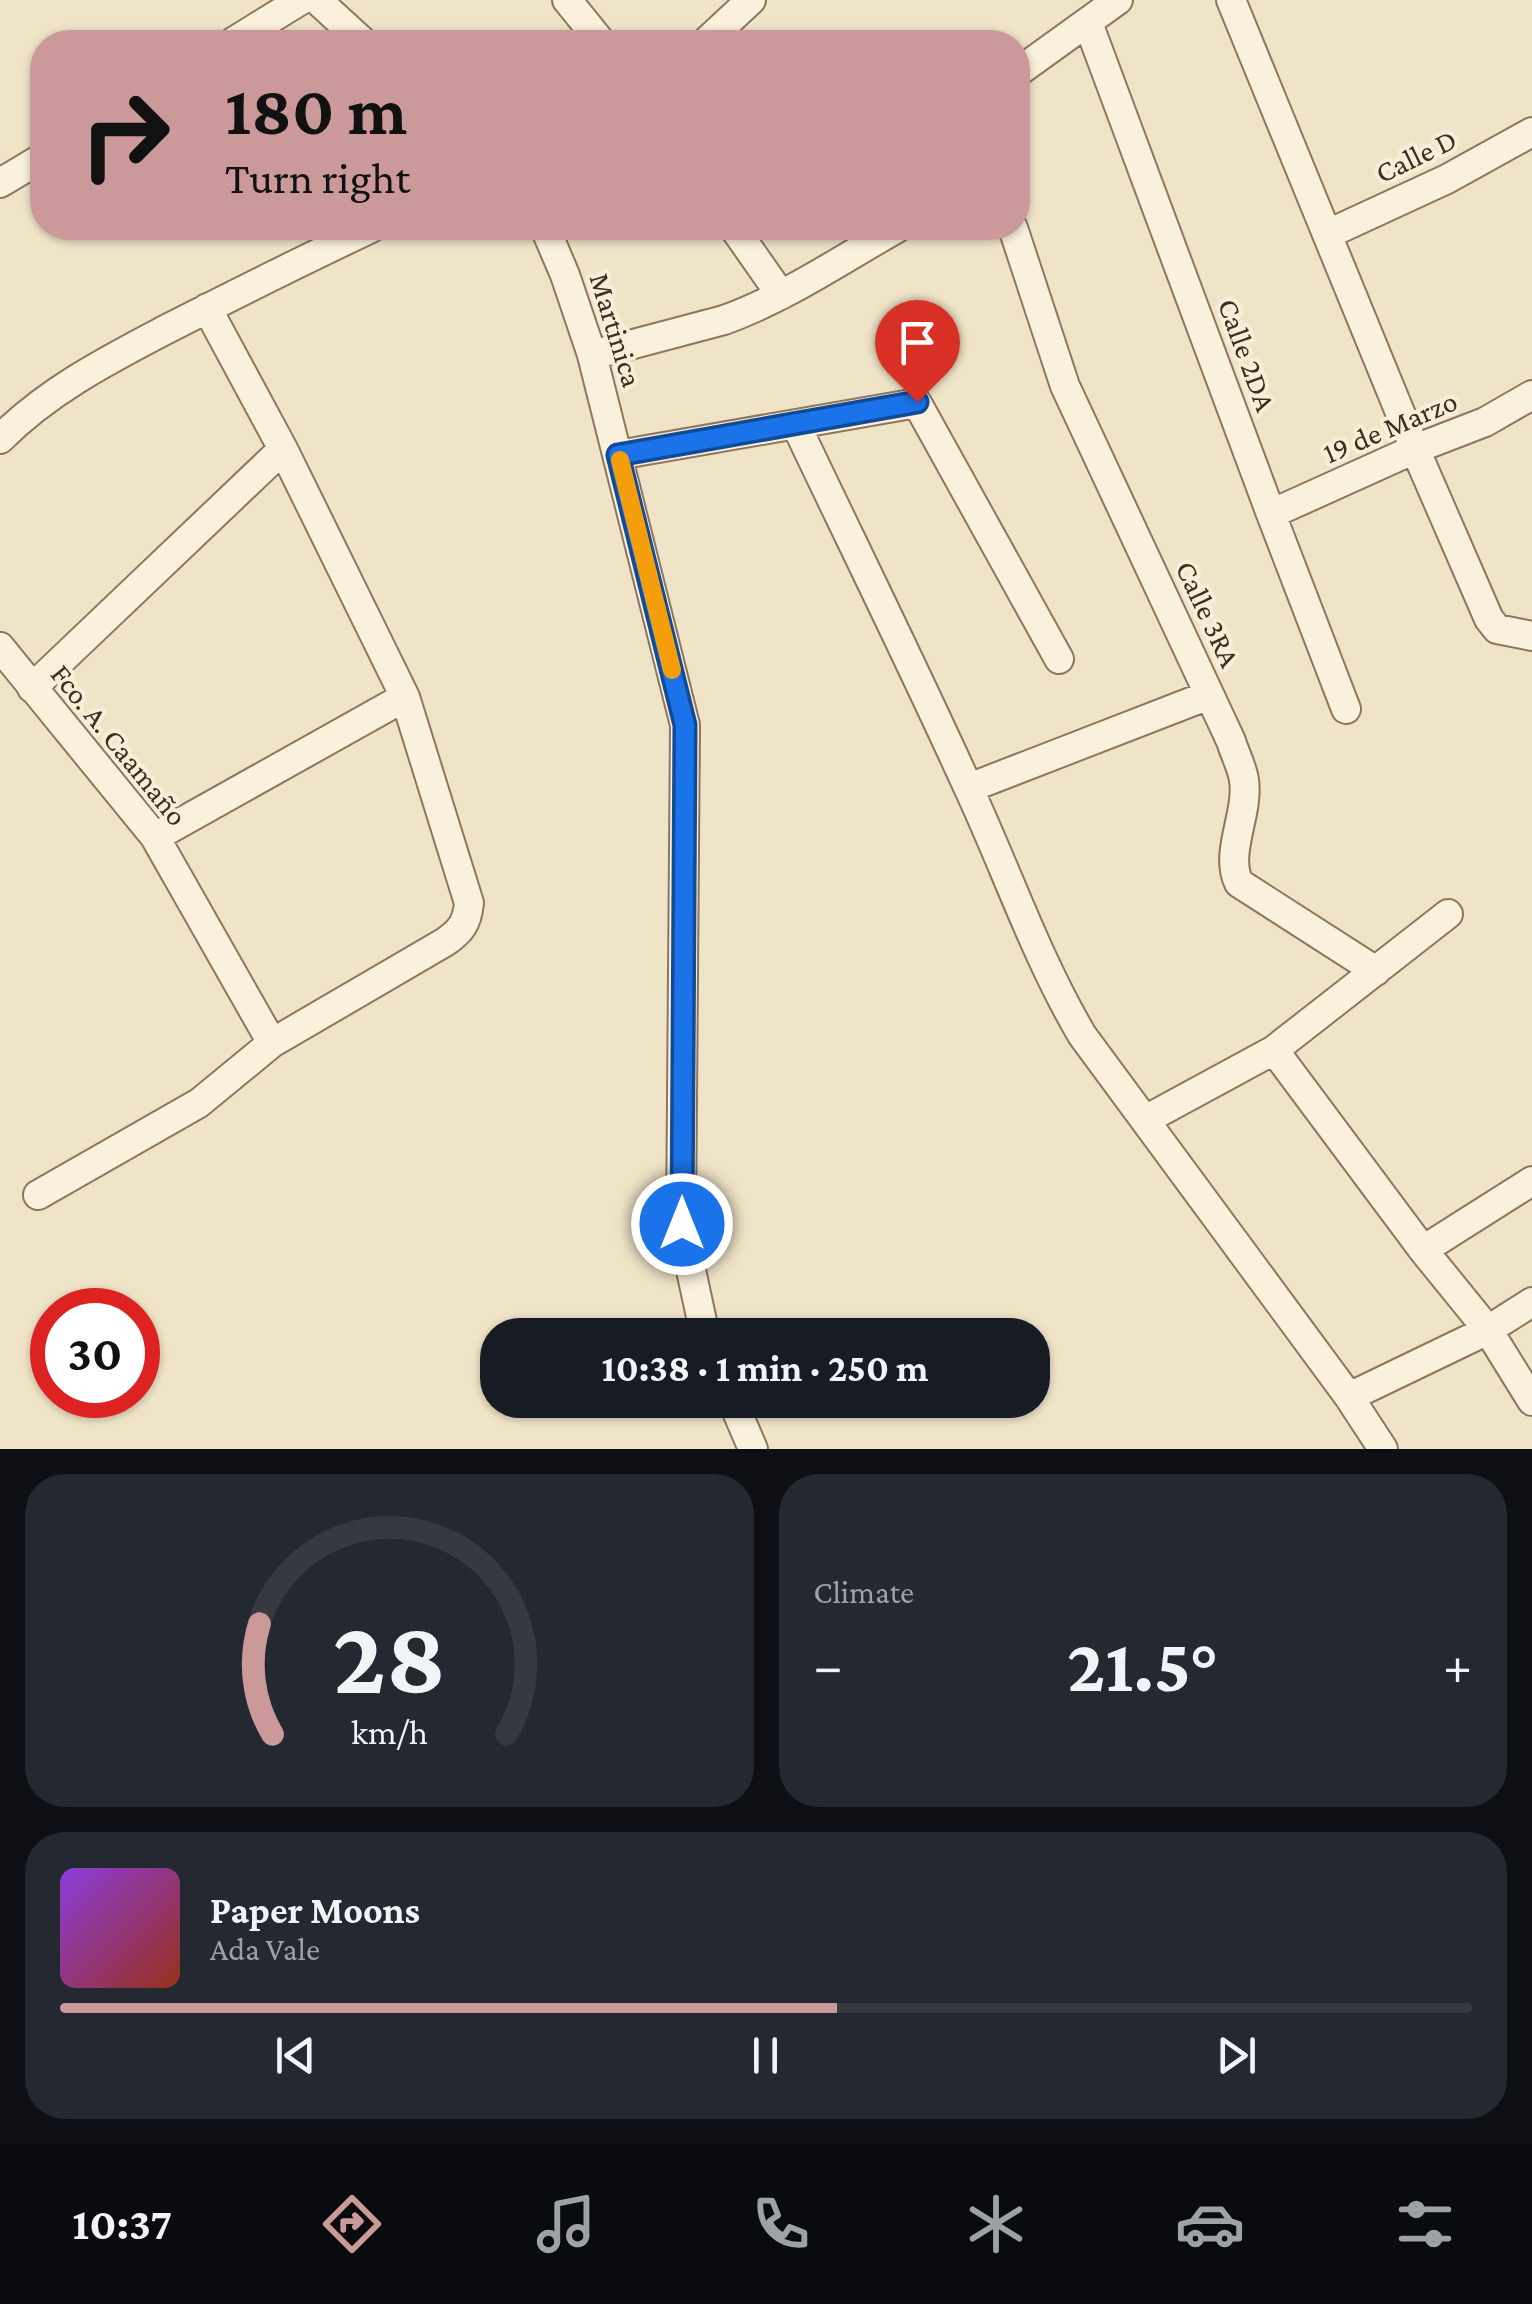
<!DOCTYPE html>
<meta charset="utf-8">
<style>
:root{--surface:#171b24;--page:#242831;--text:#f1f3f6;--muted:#9ea1a6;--line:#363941;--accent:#cc999b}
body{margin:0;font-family:"Crimson Pro",serif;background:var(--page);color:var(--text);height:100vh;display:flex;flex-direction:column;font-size:38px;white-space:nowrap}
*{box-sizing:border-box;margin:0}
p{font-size:32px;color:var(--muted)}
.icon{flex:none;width:55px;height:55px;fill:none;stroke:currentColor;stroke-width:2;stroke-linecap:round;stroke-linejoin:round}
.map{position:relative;height:1449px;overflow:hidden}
.details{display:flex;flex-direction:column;gap:25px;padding:25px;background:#0d0f14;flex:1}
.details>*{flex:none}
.guide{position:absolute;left:30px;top:30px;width:1000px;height:210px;border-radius:40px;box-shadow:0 2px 8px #0004;background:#cc999b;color:#111;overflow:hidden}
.speed{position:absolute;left:30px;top:1288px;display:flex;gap:20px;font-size:50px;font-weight:700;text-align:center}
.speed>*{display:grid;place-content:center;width:130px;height:130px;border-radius:50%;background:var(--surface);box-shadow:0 2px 8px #0004;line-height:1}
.speed .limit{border:15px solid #d22;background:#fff;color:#111}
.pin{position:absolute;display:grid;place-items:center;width:85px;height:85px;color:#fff;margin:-102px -42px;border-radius:50% 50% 50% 0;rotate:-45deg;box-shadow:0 0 10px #0007}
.pin .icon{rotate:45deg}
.me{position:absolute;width:110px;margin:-55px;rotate:0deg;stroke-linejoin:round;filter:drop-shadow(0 0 8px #0008)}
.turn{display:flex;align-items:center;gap:35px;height:210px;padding:0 30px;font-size:45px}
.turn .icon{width:130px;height:130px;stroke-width:2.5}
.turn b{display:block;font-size:70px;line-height:85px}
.big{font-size:75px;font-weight:700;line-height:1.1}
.details .widget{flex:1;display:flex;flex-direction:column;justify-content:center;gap:15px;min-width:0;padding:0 35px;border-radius:40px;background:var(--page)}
.details .dial{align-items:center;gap:0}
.dial svg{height:260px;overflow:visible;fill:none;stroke:var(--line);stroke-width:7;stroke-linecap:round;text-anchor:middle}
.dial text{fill:var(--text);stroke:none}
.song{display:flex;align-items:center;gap:30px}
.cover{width:120px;height:120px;border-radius:15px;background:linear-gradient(135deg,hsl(270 70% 55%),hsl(10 70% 35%))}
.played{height:10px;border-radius:5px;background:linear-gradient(90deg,var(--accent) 55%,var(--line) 55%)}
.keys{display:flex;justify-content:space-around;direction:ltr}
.heat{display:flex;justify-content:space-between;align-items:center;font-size:55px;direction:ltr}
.details .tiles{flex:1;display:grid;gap:25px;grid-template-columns:1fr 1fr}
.widget:last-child{grid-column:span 2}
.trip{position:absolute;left:480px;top:1318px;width:570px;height:100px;border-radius:40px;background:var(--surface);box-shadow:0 2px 8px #0004;font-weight:700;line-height:100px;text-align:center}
.menu{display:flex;height:160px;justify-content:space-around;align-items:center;background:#090b0e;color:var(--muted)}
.menu .icon{width:70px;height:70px}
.menu .selected{color:var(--accent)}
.menu b{font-size:45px;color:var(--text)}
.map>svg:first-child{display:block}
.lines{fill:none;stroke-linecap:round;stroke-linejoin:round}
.minor-casing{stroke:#8d765c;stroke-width:32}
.minor{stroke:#faf1dc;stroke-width:28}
.route-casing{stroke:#114b97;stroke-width:25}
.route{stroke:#1a73e8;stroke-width:18}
.slow{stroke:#f59e0b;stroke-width:18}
.labels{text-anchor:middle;stroke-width:8;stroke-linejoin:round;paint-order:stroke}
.street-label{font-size:30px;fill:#3d2e20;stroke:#f7eed8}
</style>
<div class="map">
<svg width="1532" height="1449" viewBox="0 0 1532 1449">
<rect width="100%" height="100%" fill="#f0e4c8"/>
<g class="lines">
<g class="minor-casing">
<path id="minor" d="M317 0 363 42
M567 0 601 42
M1231 0 1415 449 1489 619 1497 629 1532 636
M1088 23 1271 514 1346 709
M233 42 301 0
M706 42 751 0
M1018 72 1118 0
M0 183 42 158
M545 228 565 275 592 355 685 725 681 1224 705 1335
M734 228 781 295
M1013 228 1065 386 1231 741C1235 754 1242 767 1244 780 1249 814 1224 853 1239 883L1376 971
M1328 234 1447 179 1532 132
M592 355 724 320C785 298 841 260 897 228
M796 425C853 545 912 664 967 785 1006 868 1035 955 1082 1035L1349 1397 1383 1449
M0 439C48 391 106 361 165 330 233 295 302 261 371 228
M618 455 917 403 1059 659
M1271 514 1415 449 1485 422 1532 395
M0 647 155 837 272 1043
M32 688 283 449
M969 788 1209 695
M155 837 405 697
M1274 1050 1423 1250 1488 1330 1532 1401
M1145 1120 1274 1050 1448 914
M38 1195 199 1103 272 1043 445 942C461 931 467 923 469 903L405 697 283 449 207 308
M1423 1250 1532 1181
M1349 1397 1488 1330 1532 1302
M732 1400 753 1449"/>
</g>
<use href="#minor" class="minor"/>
</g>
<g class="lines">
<g class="route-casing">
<path id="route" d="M682 1224 685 725 618 455 917 402"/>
</g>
<use href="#route" class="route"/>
<path class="slow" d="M620 460 672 670"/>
</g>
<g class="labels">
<g class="street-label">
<text transform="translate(1416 156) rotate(-26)" y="10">Calle D</text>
<text transform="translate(616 330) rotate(73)" y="10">Martinica</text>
<text transform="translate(1247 355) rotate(70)" y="10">Calle 2DA</text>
<text transform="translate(1390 427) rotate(-23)" y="10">19 de Marzo</text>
<text transform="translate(1208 614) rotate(65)" y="10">Calle 3RA</text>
<text transform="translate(119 745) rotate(51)" y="10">Fco. A. Caamaño</text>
</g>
</g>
</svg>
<div class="speed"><div class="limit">30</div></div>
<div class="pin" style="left:917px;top:402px;background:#d93025"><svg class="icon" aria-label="arrive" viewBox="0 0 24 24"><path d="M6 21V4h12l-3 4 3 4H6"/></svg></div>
<svg class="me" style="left:682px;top:1224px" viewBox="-20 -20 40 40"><circle r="17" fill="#1a73e8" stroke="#fff" stroke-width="3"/><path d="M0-11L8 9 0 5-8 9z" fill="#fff"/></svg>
<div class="trip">10:38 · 1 min · 250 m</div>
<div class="guide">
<div class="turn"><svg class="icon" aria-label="right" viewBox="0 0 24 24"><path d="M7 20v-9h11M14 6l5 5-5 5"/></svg><div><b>180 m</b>Turn right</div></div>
</div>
</div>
<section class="details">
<div class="tiles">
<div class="widget dial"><svg viewBox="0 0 100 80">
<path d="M14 69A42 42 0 1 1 86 69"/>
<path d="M14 69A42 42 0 0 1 10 35" stroke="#cc999b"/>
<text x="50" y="56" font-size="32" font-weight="700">28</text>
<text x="50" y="72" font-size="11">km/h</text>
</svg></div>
<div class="widget"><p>Climate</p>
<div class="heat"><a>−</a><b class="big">21.5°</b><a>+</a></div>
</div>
<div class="widget">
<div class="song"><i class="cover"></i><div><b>Paper Moons</b><p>Ada Vale</p></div></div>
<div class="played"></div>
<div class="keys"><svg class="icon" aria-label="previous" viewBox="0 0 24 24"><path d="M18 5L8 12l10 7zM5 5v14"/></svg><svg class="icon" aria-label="pause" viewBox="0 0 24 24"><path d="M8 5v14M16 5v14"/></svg><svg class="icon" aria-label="next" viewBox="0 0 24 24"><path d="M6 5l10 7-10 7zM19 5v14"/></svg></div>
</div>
</div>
</section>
<nav class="menu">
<b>10:37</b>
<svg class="icon selected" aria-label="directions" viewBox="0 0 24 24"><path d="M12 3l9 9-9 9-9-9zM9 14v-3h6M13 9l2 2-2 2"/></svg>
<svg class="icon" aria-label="music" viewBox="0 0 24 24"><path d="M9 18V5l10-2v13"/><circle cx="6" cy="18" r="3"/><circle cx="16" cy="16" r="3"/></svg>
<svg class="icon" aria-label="phone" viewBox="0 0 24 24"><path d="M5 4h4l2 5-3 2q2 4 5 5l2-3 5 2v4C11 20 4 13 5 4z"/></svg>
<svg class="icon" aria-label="climate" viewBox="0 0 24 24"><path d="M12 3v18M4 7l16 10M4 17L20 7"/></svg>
<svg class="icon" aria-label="car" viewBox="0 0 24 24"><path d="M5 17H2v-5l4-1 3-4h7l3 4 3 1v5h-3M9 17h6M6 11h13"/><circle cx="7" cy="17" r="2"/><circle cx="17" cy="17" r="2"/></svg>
<svg class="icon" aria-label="filters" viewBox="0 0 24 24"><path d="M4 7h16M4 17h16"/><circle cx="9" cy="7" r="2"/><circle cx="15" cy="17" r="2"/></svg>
</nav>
